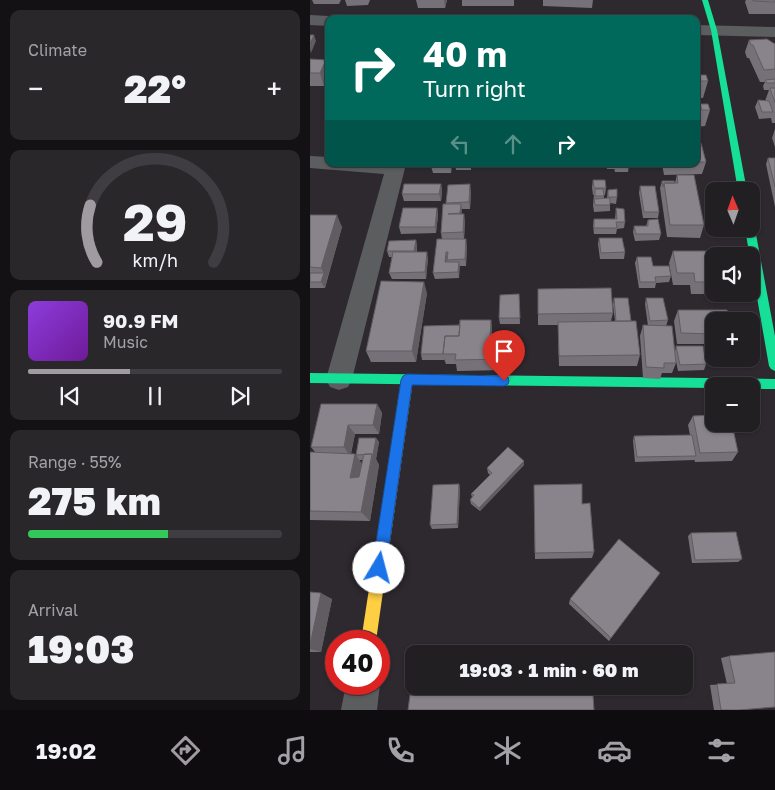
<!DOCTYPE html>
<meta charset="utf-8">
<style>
:root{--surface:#221f23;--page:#2a272b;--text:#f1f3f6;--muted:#a2a2a6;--line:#3f3d41;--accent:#a09ba1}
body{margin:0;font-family:"Golos Text",sans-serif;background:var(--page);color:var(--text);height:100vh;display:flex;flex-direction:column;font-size:19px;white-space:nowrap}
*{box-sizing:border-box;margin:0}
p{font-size:16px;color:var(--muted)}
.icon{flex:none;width:28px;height:28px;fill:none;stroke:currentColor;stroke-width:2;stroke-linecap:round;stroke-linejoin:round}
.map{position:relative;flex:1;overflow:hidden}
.panel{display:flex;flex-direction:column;gap:10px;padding:10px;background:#131113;width:310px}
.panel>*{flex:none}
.hud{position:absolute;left:15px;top:15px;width:375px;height:152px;border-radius:10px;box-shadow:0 1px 4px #0004,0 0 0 1px var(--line);background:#00695c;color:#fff;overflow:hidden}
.needle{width:32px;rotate:358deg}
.controls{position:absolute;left:395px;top:182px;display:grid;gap:10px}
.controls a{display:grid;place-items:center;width:55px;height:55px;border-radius:10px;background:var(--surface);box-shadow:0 1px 4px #0004,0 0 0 1px var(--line);font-size:25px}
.speed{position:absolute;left:15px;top:630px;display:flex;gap:10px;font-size:25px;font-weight:700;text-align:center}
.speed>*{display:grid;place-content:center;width:65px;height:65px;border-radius:50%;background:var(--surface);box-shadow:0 1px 4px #0004,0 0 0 1px var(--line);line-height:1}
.speed .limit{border:8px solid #d22;background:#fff;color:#111}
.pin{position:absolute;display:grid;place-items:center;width:42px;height:42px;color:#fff;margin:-51px -21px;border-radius:50% 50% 50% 0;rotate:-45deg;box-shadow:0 0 5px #0007}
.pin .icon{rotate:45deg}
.me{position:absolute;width:55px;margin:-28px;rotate:8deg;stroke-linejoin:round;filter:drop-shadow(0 0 4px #0008)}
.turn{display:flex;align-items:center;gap:18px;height:105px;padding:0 15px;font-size:22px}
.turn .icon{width:65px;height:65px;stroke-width:2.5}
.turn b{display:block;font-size:35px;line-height:42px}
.lanes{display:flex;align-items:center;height:48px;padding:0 15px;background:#0003;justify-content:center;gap:25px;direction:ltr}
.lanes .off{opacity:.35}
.big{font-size:38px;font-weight:800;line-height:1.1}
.panel .card{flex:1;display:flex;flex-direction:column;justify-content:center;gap:8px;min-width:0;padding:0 18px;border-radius:10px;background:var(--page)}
.panel .dial{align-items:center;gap:0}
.dial svg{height:130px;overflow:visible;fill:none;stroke:var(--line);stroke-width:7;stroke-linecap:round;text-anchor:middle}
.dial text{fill:var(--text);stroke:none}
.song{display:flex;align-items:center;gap:15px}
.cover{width:60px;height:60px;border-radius:8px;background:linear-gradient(135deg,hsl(270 70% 55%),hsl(280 70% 35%))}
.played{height:5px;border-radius:2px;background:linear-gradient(90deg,var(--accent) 40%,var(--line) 40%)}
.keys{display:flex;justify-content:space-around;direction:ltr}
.heat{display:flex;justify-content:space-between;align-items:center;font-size:28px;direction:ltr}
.charge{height:8px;border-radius:4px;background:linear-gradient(90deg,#34c759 55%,var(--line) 0)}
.trip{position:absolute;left:95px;top:645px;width:288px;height:50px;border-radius:10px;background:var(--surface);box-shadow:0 1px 4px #0004,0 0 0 1px var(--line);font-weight:800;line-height:50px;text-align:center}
.tabs{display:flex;height:80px;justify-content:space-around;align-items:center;background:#0e0c0e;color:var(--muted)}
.tabs .icon{width:35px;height:35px}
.tabs .current{color:var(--accent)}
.tabs b{font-size:22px;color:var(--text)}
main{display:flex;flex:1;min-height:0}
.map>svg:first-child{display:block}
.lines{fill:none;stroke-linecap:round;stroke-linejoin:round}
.street{fill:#5c5d5e;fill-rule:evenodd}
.fast{fill:#16e098;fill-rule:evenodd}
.slow{fill:#ffcf43;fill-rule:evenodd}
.wall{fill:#767178}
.shaded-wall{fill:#605c61}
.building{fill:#89838b;stroke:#605c61}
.route{fill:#1a73e8;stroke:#114b97}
</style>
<main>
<section class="panel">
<div class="card"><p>Climate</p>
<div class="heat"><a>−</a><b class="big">22°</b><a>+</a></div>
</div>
<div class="card dial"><svg viewBox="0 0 100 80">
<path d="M14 69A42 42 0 1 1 86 69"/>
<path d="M14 69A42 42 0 0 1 10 34" stroke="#a09ba1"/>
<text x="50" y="56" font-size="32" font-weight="700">29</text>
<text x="50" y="72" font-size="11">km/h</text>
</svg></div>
<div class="card">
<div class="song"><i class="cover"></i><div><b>90.9 FM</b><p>Music</p></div></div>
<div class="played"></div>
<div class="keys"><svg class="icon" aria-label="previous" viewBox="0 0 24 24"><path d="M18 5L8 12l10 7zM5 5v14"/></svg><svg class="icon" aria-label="pause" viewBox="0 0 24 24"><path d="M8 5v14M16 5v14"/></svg><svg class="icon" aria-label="next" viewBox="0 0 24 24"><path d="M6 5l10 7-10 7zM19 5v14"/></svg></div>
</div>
<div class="card"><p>Range · 55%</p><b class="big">275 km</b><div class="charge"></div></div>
<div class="card"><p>Arrival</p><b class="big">19:03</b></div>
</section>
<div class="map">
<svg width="465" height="710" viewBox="0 0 465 710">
<rect width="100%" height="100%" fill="#2d292f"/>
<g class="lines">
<path class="street" d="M0 15 19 16 25 19H19V26L0 25Z
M386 25 465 27V37L386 35Z
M0 156 19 157V164H96L42 379 38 387 29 390 20 387 16 379 74 174 0 168Z
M69 680 70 684 67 710H31L36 684H69Z"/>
<path class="fast" d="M392 0H398L407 30 437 191H428L401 30Z
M441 226 445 229 465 336V371L461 369 459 366 435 229H441Z
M0 373 465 379V389H441V386H404V388L0 383Z"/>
<path class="slow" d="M97 375 101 376 103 380 66 641H51L91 380 93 376Z"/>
</g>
<path class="wall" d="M2 0H31L29 4H4Z
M35 0H60L58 5 37 6Z
M106 0H137L135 8H108Z
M152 0H204V6H152Z
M233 0H283L282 8 233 6Z
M436 0H465V14H439L435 2Z
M439 40 465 44V123H462L461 118 449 119 445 107 448 100 455 101 459 90H454L453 86 455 82H450L439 58H437L435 52Z
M0 59 19 68V76L14 86H0Z
M387 75 398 81 393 98H386V80Z
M390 104 400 110 395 126 387 127 386 123V119Z
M465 129V147L462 138Z
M386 137 388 143 396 162 392 174 354 175 352 164H386Z
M458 158H465V207L456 164Z
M142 164 141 173H123L121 166Z
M145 164H161V170H146Z
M296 164H319L318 172H305L304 168V169H297Z
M319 164H342V165Z
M367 175 394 225 390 238 357 237 350 188 352 181 365 183Z
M283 180 296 188 295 195H294V198H297L298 190 307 197 306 204 300 203V211L284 212 283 205 284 195H283L282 187Z
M131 184 132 191 131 201H94L92 194Z
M330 186 349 212 348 218H333L329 193Z
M161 191 160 209H151V214L155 221 154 239H132L131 233 136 203Z
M127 208 128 215 126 233 91 234 89 227Z
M306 208 315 222 314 228 307 229 306 234H284L283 225 284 219H305Z
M0 215 32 227 15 288H0Z
M338 220 351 234 349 240 325 241 323 232 324 226H336Z
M398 220H404V229H409L407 234H398L396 226Z
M289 238 315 252 314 259H290L288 244Z
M127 239 157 245 156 266H149V278L125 279 123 273Z
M106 240 107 247V252L118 258 116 279H82L79 273 82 257H79L77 251Z
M363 251 404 256V294H413H381L380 285H363L359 263Z
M327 257 361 276 359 282 346 283 345 288H329L325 263Z
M228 289 303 313 301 321H305L303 305 304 298 321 321 330 355 327 366H249L248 325H228Z
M117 293 106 362H61L56 351Z
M209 294 210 324H190L189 318Z
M336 298 358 320 356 326 365 351 366 346 396 364 394 370 368 371 366 361V363L362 373H352L350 379 333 378 330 336 333 325 338 326 335 304Z
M368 310 404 321V344H367L364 321Z
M181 320 182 331V338L193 337 194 348V370L147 371 146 364H136L134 359V360H112L111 354 150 325Z
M67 404 72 413 69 434H45L41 454H45L52 464 53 460H49L46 455 66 438 69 442 66 459 69 465 60 521 0 520V452H5L1 447Z
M383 416 428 452 422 461 385 462 384 459V460L325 462 323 441 324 436 380 435 378 425Z
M214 461V465L170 511 161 504 160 500 162 497 161 494 180 475 178 473 177 468Z
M224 485 272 504 284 552 282 558 225 559Z
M150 488 148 528 122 529 120 525Z
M381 533 432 559 428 562 382 563 378 536Z
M0 592 22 599 11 652H0Z
M260 599 301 638 299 641 259 604Z
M465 652 429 710H404L400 685 417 684 411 658 419 656Z"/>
<path class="shaded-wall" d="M134 0H137L135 8Z
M4 35 6 41 1 53 0 49V44Z
M16 60 19 68V76L14 86 10 73Z
M140 164H142L141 173 140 166Z
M131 184 132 191 131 201 129 194Z
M160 184 161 191 160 209 159 202Z
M151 204 152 210 151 220 150 213Z
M127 208 128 215 126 233 125 227Z
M154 214 155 221 154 239 153 232Z
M27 215 32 227 17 279 11 268Z
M156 239 157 245 156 266 155 259Z
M106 240 107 247 106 257 104 251Z
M117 252 118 258 116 279 115 272Z
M136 252 137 258 136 268 135 262Z
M149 262 150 268 149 278 148 272Z
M14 273 17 280 15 288 11 282Z
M114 282 117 293 106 362 102 351Z
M181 320 182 331V348L180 338Z
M193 337 194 348V370L193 359Z
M67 404 72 413 69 434 63 425Z
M38 425 45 434 40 456 34 447Z
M66 438 69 442 66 459 69 465 60 521 51 512Z
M45 454 53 465 48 488 40 478Z
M214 461V465L170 511 169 508Z
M149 484 150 488 148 528 147 524Z
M11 593 22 599 11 652 0 649V645Z"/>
<path class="building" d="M443 0H465V2L443 1Z
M0 35H4L0 44Z
M457 39 465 44V69L454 70 443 45H441L439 40Z
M0 59 16 60 10 73H0Z
M387 75H396L398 81H389Z
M465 79V83H457L455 80Z
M460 88H465V103Z
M448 100 459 101 463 112H452Z
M390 104H398L400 110H392Z
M386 143H391L396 162H386Z
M458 158H465V187Z
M121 164H140V166H121Z
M305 164H319V165H305Z
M367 175H384L394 225H360L354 183H368Z
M283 180H295L296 188H284Z
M352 181H364L365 183H354L353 187Z
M94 184H131L129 194H92Z
M160 184 159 202 136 203 138 185Z
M330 186H345L349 212H334Z
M285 189H293L294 196H285Z
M307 189V197H298V190Z
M300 198V205H285L284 199Z
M133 204H151L150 213 138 214H154L153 232 131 233Z
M93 208H127L125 227H89Z
M306 208 314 209 315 222H306L307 228H284V219H307Z
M0 215H27L11 268 0 267Z
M348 219 351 234H326L324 226H338V220Z
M398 220H404V228H400Z
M289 238H312L315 252 291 253Z
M127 239H156L155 259 137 260 138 252H136L135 262H149L148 272 123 273Z
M106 240 104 251H77L79 241Z
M363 251H410L412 256H404V282H385L384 273H367Z
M83 252H117L115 272 79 273Z
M327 257H341L343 266H359L361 276 345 277 346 282H330Z
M0 273H14L11 282H0Z
M71 281 114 282 102 351H56Z
M301 288 303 313 228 314V289Z
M209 294 210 318H189L190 295Z
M304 298H318L321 321H306Z
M336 298H353L358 320 340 321Z
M368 310H417L419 321H404V334L371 333Z
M150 320H181L180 338 193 337V359L145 360 146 354H133L135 336H149Z
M326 321 330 355 249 356 248 322Z
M150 325 149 336H135L133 354H111L114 326Z
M333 325 362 326 366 363H354V368L336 367Z
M366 346H393L396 364 370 365Z
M11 404H67L63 425H38L34 447H1Z
M404 415V424H422L428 452 390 453 383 416Z
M382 435 386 456 327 457 324 436Z
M49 438H66L63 455H62V454L46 455Z
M198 447 214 461 169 508 160 500 164 495 161 494 182 473 177 468Z
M0 452 45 454 40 478 49 477 54 454H62L51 512 0 511Z
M149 484 147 524 120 525 123 485Z
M272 484V504L280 503 284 552 225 553 224 485Z
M426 532 432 559 385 560 381 533Z
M309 539 350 573 301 638 260 599Z
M0 592 11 593 0 645Z
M465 652V707L429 710H411L407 684 425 683 419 656Z
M100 695H283L284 710H98Z"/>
<path class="route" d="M97 374 194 376 198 377 199 381 198 384 194 386 102 385 76 568 74 573 69 575 64 573 62 568 91 380 93 376Z"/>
</svg>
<div class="controls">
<a><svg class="needle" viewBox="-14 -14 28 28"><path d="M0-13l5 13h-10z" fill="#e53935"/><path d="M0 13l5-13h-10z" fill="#a2a2a6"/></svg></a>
<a><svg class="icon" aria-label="sound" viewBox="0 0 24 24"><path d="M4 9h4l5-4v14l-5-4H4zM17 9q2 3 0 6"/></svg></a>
<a>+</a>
<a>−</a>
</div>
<div class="speed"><div class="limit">40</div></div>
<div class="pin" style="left:194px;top:381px;background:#d93025"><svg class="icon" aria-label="arrive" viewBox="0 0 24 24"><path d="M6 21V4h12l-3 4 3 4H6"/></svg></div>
<svg class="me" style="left:69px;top:568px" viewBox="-20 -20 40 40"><circle r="19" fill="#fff"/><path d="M0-13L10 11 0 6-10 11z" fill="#1a73e8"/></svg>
<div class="trip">19:03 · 1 min · 60 m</div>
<div class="hud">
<div class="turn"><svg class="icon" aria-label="right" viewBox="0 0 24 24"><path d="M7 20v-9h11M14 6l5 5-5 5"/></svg><div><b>40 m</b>Turn right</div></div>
<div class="lanes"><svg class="icon off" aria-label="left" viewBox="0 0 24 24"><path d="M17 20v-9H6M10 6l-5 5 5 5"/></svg><svg class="icon off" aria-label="ahead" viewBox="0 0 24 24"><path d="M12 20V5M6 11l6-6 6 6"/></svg><svg class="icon" aria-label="right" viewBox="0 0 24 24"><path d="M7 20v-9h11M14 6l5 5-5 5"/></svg></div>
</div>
</div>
</main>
<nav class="tabs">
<b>19:02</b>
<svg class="icon current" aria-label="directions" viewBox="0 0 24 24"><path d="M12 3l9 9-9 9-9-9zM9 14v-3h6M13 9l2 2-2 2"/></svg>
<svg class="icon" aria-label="music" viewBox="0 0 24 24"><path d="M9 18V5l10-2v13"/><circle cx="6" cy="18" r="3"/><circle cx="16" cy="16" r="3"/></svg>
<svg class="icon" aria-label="phone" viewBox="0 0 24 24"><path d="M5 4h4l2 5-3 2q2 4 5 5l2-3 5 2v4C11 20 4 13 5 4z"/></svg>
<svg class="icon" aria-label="climate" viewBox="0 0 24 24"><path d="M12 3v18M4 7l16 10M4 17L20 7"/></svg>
<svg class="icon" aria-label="car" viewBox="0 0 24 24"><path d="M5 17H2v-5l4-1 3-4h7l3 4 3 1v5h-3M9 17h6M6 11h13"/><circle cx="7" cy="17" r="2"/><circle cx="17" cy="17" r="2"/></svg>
<svg class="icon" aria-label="filters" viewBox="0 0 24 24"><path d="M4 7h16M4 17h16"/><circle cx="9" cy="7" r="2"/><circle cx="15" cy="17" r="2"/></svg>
</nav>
